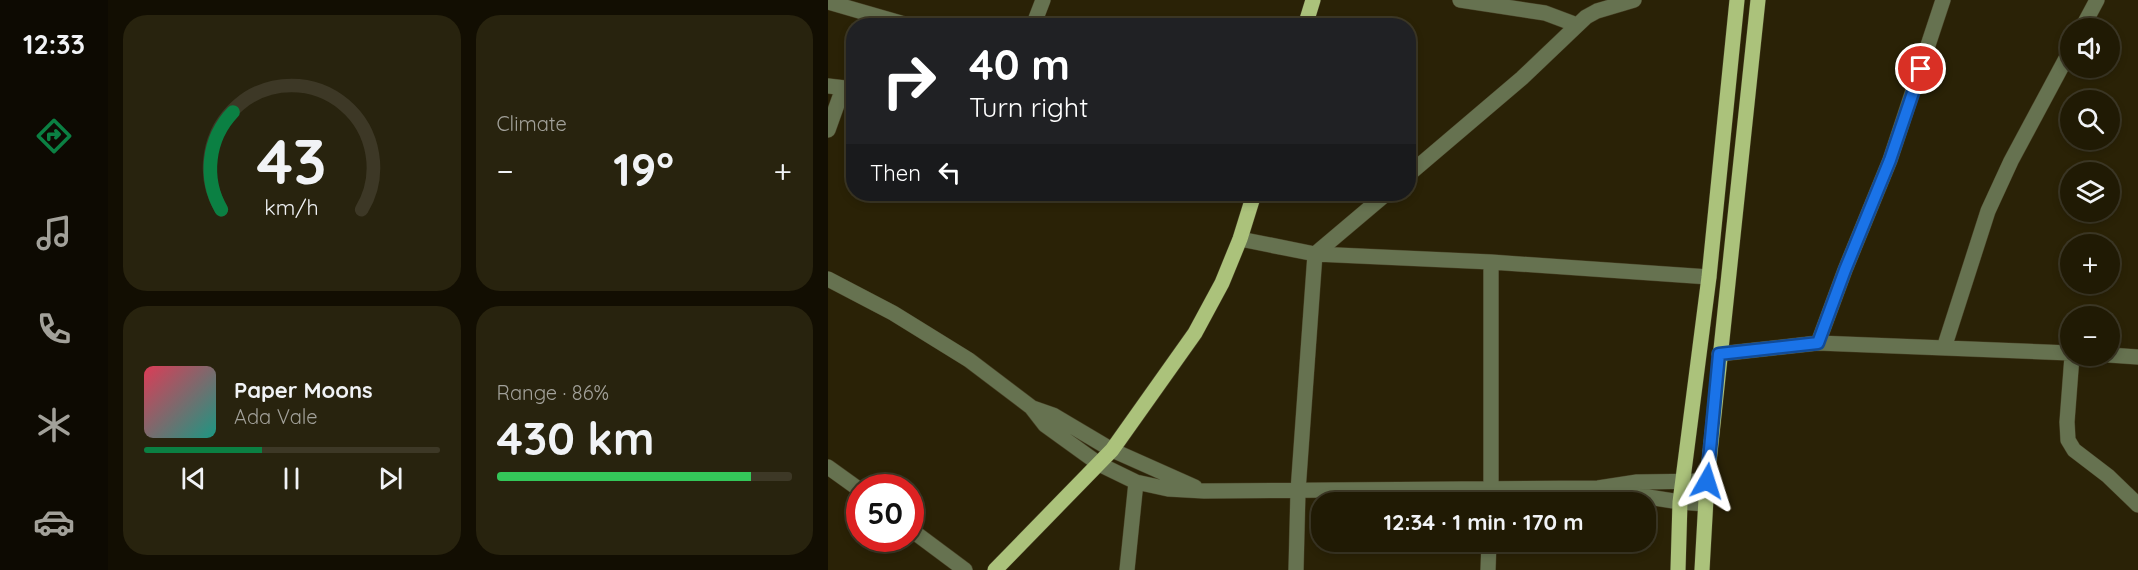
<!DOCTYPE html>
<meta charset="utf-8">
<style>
:root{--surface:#201a04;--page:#28230e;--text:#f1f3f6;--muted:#a2a19a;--line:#3d3826;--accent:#0b8043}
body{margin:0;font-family:Quicksand,sans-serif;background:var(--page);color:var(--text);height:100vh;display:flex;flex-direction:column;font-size:22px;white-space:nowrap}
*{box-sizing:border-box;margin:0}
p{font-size:20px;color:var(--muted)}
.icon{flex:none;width:33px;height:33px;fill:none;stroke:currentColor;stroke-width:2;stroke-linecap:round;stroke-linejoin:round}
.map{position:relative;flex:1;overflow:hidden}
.panel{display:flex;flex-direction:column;gap:15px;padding:15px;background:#120e02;width:720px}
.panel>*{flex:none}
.hud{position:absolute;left:18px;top:18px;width:570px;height:183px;border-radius:24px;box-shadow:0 3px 9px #0003,0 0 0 2px var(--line);background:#202124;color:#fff;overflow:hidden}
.fabs{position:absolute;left:1232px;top:18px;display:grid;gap:12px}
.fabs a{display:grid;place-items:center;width:60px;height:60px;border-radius:50%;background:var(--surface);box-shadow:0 3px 9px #0003,0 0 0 2px var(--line);font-size:30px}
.speed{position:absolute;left:18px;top:474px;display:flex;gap:12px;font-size:30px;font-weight:700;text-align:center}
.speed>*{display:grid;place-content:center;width:78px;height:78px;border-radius:50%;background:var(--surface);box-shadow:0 3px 9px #0003,0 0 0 2px var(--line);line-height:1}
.speed .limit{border:9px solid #d22;background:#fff;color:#111}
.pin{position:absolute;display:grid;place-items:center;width:51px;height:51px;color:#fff;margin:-26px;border:3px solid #fff;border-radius:50%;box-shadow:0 2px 6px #0007}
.me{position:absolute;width:66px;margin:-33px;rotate:6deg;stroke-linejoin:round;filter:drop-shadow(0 0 4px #0008)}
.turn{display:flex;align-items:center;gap:21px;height:126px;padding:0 24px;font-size:27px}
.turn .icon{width:78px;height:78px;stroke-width:2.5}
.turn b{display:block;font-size:42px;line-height:51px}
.then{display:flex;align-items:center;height:57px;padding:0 24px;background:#0003;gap:12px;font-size:22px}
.big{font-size:45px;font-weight:800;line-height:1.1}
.panel .tile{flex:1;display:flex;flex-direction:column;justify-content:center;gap:9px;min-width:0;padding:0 21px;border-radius:24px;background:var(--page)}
.panel .dial{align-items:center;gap:0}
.dial svg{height:156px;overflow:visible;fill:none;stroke:var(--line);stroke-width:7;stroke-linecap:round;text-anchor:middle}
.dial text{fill:var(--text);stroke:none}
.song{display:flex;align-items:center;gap:18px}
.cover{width:72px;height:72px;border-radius:9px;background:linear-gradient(135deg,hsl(350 70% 55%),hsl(170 70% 35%))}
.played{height:6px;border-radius:3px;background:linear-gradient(90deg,var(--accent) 40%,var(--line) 40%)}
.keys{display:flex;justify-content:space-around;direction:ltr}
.heat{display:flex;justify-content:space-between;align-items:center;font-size:33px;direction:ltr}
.charge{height:9px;border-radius:4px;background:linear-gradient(90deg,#34c759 86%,var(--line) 0)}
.panel .tiles{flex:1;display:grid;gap:15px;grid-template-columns:repeat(2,1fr)}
.trip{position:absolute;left:483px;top:492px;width:345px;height:60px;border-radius:24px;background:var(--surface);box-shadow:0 3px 9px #0003,0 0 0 2px var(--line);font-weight:800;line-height:60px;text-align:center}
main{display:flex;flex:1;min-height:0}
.tab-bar{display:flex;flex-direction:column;width:108px;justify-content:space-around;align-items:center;background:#0d0a02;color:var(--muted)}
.tab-bar .icon{width:42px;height:42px}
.tab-bar .on{color:var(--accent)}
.tab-bar b{font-size:27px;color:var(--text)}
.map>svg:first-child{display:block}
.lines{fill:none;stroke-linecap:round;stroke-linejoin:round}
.minor-casing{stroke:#463f24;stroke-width:16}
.major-casing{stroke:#463f24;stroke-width:16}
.minor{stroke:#667250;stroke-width:15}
.major{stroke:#abc27b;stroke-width:15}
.route-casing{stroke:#114b97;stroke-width:15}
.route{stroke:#1a73e8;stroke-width:10}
</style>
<main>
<nav class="tab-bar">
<b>12:33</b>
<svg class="icon on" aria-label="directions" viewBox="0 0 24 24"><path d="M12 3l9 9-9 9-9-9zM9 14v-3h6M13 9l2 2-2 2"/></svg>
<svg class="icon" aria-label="music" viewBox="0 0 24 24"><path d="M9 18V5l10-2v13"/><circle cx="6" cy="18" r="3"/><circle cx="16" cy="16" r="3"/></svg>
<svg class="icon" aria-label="phone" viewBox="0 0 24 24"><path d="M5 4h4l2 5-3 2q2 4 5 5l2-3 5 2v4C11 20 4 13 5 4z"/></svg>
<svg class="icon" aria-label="climate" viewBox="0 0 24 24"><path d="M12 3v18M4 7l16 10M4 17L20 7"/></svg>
<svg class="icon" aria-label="car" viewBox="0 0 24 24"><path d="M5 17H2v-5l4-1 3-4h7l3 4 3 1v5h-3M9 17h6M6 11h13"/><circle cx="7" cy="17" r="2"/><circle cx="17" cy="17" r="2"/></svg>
</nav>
<section class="panel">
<div class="tiles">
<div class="tile dial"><svg viewBox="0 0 100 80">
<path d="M14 69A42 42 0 1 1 86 69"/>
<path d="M14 69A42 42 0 0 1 20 19" stroke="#0b8043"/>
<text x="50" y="56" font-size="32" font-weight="700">43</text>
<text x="50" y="72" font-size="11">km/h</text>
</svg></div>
<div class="tile"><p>Climate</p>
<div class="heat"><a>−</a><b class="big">19°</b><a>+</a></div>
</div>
<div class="tile">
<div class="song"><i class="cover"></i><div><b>Paper Moons</b><p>Ada Vale</p></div></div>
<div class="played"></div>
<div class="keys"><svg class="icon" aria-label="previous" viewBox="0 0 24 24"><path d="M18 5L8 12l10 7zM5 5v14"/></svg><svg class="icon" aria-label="pause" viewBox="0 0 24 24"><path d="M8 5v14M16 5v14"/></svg><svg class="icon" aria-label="next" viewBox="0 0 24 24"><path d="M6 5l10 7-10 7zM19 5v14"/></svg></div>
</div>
<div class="tile"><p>Range · 86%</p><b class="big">430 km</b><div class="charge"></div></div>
</div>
</section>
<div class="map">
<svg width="1310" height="570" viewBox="0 0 1310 570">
<rect width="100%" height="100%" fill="#2a2206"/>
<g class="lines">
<g class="minor-casing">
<path id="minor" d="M632 0 717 13 749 25
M0 2 83 26
M205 26 215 0
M1254 28 1269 0
M0 86 26 89
M0 130 15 88
M580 175 694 78 758 17 769 11 806 0
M412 239 487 254 663 262 881 277
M0 279 65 313 141 360 203 407 217 425 271 464 308 482 340 489 376 491 770 488 809 482 879 481
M990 343 1017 270 1062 160 1115 0
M1116 348 1160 211 1183 161 1242 51
M891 354 990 343 1242 353
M1281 355 1310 357
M1244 356 1239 422 1240 440 1246 450 1280 476 1310 505
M205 408 225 415 284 450 367 487
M0 467 32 490
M782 491 852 502 877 504
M663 502V262
M82 529 137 570
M299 570 308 482
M468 570 470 491 487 254 558 194
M660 570 661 542"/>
</g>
<g class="major-casing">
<path id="major" d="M477 26 485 0
M167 570 284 450 367 333 394 283 412 239 426 194
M850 570 852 502 881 277 909 0
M874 570 879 481 930 0"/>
</g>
<use href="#minor" class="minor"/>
<use href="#major" class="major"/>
</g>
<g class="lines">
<g class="route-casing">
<path id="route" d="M879 481 891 354 990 343 1017 270 1062 160 1093 69"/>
</g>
<use href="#route" class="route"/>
</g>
</svg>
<div class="fabs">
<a><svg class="icon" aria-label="sound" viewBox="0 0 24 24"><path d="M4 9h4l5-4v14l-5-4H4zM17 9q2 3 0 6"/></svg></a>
<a><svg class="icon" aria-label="search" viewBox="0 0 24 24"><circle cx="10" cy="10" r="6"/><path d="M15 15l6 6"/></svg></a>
<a><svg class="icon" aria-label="layers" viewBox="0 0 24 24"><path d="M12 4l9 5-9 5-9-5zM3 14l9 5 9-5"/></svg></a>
<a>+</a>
<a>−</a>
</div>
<div class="speed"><div class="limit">50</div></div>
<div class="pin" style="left:1093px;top:69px;background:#d93025"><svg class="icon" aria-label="arrive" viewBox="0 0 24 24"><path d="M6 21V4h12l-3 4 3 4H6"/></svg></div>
<svg class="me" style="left:879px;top:481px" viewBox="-20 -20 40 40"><path d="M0-17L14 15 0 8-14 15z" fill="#1a73e8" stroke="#fff" stroke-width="4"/></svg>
<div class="trip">12:34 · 1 min · 170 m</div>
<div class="hud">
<div class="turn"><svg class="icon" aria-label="right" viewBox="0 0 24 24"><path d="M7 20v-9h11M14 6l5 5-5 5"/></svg><div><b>40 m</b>Turn right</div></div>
<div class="then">Then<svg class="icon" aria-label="left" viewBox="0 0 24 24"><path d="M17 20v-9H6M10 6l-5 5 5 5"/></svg></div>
</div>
</div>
</main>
